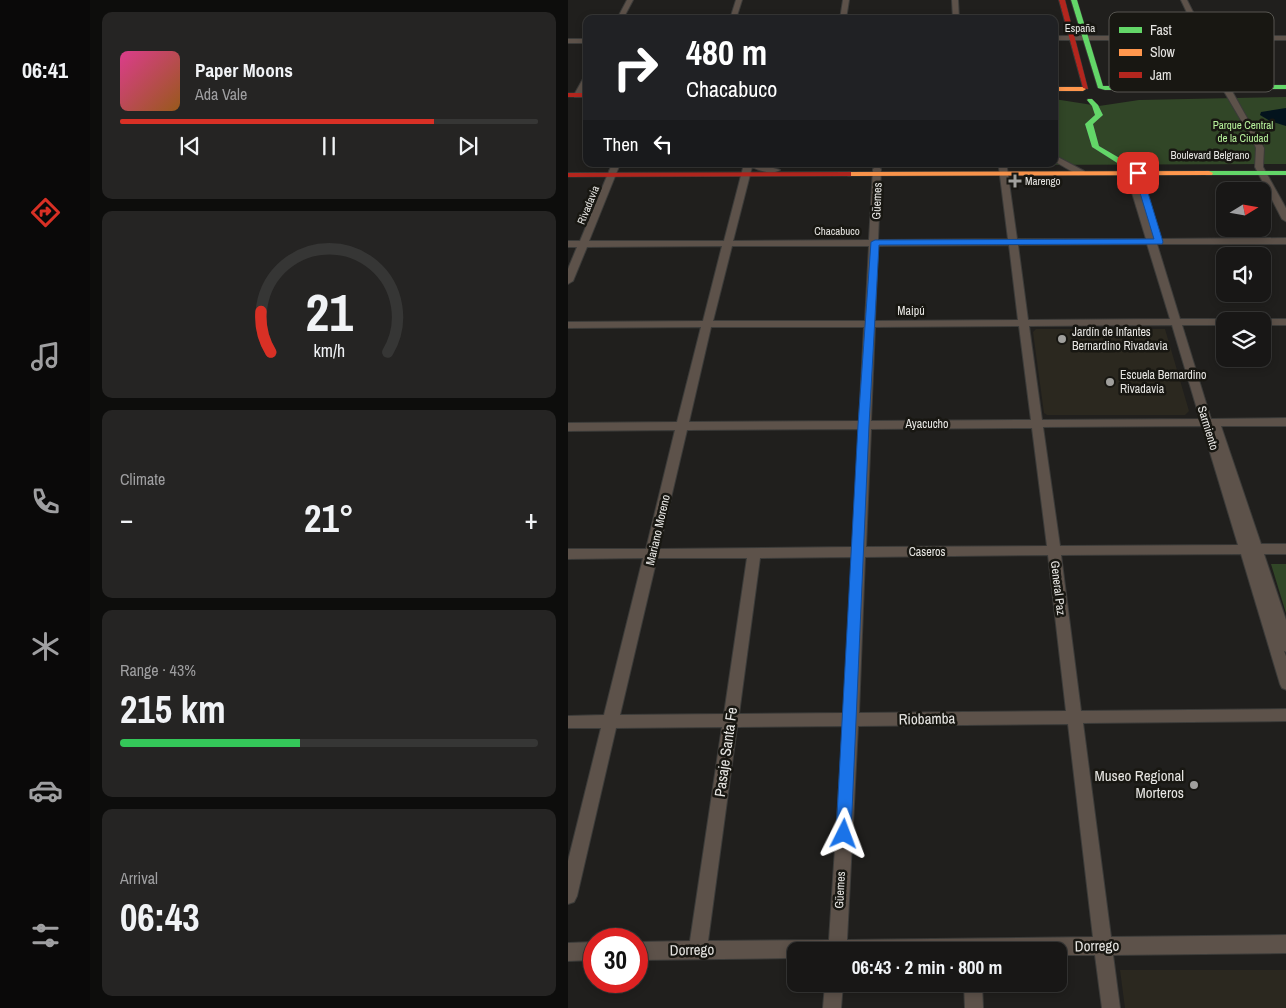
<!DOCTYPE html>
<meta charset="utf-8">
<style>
:root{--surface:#181716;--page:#252423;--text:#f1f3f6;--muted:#9f9fa1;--line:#363635;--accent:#d93025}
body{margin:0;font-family:"Archivo Narrow",sans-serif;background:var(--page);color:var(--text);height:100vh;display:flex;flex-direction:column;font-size:19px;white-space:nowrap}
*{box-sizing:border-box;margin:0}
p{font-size:16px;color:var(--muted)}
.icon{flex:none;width:28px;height:28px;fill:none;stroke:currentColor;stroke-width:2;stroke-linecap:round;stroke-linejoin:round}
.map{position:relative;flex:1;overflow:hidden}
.details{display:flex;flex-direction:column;gap:12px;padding:12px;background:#0d0d0c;width:478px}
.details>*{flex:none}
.guide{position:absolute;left:15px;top:15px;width:475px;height:152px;border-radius:10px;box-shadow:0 2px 8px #0003,0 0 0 1px var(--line);background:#202124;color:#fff;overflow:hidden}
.needle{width:32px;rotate:79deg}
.tools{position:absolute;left:648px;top:182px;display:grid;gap:10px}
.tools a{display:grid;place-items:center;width:55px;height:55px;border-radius:10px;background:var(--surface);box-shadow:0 2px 8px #0003,0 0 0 1px var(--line);font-size:25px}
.speed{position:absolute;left:15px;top:928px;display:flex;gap:10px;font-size:25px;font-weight:700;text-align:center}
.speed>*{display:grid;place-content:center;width:65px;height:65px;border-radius:50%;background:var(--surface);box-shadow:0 2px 8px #0003,0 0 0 1px var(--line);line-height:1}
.speed .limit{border:8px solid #d22;background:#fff;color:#111}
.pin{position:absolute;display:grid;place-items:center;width:42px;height:42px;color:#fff;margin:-21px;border-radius:10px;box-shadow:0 2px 8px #0006}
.me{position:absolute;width:55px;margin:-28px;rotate:3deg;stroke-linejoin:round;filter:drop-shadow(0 0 4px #0008)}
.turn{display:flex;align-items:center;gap:18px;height:105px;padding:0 20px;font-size:22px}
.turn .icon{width:65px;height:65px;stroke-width:2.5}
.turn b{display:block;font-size:35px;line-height:42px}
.then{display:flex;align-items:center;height:48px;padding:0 20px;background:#0003;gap:10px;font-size:19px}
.big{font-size:38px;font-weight:700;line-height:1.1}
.details .card{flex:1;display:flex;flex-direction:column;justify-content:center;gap:8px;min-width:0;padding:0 18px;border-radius:10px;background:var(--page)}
.details .dial{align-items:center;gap:0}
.dial svg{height:130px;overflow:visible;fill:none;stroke:var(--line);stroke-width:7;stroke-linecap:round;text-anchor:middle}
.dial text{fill:var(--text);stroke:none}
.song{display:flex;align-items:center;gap:15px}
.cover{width:60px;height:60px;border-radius:8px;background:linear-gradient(135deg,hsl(330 70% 55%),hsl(30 70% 35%))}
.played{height:5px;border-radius:2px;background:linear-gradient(90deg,var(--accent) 75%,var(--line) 75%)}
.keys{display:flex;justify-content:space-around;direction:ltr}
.heat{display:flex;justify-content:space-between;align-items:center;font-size:28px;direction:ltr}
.charge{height:8px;border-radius:4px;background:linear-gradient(90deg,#34c759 43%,var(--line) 0)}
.trip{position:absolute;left:219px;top:942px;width:280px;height:50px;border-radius:10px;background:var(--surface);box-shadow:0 2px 8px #0003,0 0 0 1px var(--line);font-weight:700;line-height:50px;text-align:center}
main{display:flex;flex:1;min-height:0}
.dock{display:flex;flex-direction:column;width:90px;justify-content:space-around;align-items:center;background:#0a0909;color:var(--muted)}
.dock .icon{width:35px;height:35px}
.dock .active{color:var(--accent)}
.dock b{font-size:22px;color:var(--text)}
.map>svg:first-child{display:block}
.built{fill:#2b281f}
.green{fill:#314627}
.water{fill:#03131d}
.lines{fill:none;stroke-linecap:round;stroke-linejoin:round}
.street-casing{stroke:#3b3b39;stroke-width:2}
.fast-casing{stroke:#3b3b39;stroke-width:1}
.slow-casing{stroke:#3b3b39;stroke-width:1}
.jam-casing{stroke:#3b3b39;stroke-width:1}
.street{fill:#5d524a;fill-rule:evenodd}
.fast{fill:#63d668;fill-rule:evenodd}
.slow{fill:#ff974d;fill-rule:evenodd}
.jam{fill:#b3261e;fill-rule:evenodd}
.route{fill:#1a73e8;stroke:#114b97}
.poi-dot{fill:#a1a09d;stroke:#181712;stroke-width:2}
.labels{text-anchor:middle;stroke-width:5;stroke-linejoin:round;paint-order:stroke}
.far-street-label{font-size:11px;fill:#e6e5e2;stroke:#181712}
.far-park-label{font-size:11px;fill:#b7f19b;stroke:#181712}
.far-poi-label{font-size:11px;fill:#e6e5e2;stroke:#181712;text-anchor:start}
.street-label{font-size:12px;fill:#e6e5e2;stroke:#181712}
.poi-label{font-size:12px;fill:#e6e5e2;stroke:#181712;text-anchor:start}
.near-street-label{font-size:15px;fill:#e6e5e2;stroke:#181712}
.near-poi-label{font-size:15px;fill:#e6e5e2;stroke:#181712;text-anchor:end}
.key{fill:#181712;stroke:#565550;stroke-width:1}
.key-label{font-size:14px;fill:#e6e5e2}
</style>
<main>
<nav class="dock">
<b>06:41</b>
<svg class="icon active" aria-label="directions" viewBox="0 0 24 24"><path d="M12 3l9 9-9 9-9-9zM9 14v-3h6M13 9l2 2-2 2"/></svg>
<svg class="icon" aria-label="music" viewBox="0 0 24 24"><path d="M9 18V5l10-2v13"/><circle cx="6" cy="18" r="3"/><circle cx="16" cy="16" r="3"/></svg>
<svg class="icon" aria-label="phone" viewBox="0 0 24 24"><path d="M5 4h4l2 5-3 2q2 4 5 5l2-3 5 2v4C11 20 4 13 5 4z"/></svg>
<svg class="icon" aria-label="climate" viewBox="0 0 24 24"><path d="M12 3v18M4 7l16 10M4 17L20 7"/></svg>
<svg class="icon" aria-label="car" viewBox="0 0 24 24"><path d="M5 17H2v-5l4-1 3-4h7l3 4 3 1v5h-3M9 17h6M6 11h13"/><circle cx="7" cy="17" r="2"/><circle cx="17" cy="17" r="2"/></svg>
<svg class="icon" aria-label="filters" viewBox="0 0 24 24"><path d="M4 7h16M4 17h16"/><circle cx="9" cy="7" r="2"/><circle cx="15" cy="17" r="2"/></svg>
</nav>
<section class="details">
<div class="card">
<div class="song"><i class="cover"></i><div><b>Paper Moons</b><p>Ada Vale</p></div></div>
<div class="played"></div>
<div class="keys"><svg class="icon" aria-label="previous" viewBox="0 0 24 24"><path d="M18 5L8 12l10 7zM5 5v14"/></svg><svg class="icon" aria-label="pause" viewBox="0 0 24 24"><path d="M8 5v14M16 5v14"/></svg><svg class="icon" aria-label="next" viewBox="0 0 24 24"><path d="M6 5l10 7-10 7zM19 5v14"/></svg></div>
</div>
<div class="card dial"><svg viewBox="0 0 100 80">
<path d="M14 69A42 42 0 1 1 86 69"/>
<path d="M14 69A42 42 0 0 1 8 44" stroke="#d93025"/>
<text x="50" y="56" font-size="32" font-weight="700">21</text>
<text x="50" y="72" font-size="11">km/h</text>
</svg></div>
<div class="card"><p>Climate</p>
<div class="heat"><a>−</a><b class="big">21°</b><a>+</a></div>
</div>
<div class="card"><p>Range · 43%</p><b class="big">215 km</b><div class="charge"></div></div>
<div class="card"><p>Arrival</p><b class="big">06:43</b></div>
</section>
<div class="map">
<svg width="719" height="1008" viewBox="0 0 719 1008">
<rect width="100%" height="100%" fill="#201f1d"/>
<path class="built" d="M468 329H597L621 411 617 415H479L476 413 465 332Z
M552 970H718V1008H557Z"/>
<path class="green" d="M718 97V164L196 166 197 164H486V99L531 106 571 100Z
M703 564H718V613Z"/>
<path class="water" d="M718 108V126L702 121 692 115 693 112Z"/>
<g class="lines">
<g class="street-casing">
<path id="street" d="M59 0H65L55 19H49Z
M168 0H174L168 19H162Z
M275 0H281L278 19H272Z
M384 0H390L391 19H385Z
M613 0H619L637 36H719V40H639L665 93 696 148 695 167 719 210V222L714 219 687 167 688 148 684 139 657 93 632 40H486V36H630Z
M0 39H19V43H0Z
M16 77H19V86L13 97H7L6 95Z
M486 155 516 171 517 173 510 175 486 161Z
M44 164H52L21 241H156L176 164H191L212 170C205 175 191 171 184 167L165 241 301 240 305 169 309 166 313 169 310 240 440 239 431 168 435 165 439 168 449 239H578L558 173 562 170 566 173 587 239 719 238V244H589L612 319H656L661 321H656V325H614L643 419 719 418V426H653L693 544H719V554H696L719 623V652L716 651 719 659V690L714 688 712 684 673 554 493 555 513 711 719 709V721L515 723 543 937 719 935V953L545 955 552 1008H534L527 955H490V951H228V958L69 960V942L122 941 154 727 48 728 9 896 6 902 0 904V861L33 728H0V716L36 715 75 558 0 559V549H78L107 430 0 431V423L109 422 133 327 0 328V322L135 321 154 246 19 247 5 281 0 284V269L9 247H0V241H12ZM579 244 602 319 460 320 450 245ZM441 245 450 320 307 321 310 246ZM164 246H301L297 321H145ZM604 325 632 419 474 420 461 326ZM451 326 463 420 303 421 307 327ZM143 327H296L291 421 121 422ZM634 426 670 545 492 546 475 427ZM464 428 479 546 298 547 303 429ZM291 429 285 547 91 549 119 430ZM480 555 498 711 291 713 297 557ZM284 557 276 713 171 714 192 558ZM89 558H179L156 714 52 715ZM500 724 525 937 279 940 290 726ZM275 726 261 940 140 941 169 727Z
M694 319H719V325H694V321H689Z
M26 942V960L0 961V943Z
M257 984H275L273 1008H255Z
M396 984H414L415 1008H397Z"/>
</g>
<g class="fast-casing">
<path id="fast" d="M503 0H509L535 86 719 85V89L537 90 530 88Z
M520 99H524L530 105 535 115 525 124 531 146 560 163 566 173 565 175H559L554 166 524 147 517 124 527 115 524 106 519 100Z
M638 171H719V175H638Z"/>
</g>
<g class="slow-casing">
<path id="slow" d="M486 87H515L518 89 515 91H486Z
M641 171 645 173 644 175 280 176 276 174 280 172Z"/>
</g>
<g class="jam-casing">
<path id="jam" d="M491 0H497L520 89 515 88Z
M0 93H19V97H0Z
M283 172V176H280L0 177V173Z"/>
</g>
<use href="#street" class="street"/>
<use href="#fast" class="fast"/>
<use href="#slow" class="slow"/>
<use href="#jam" class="jam"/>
</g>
<path class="route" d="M567 171 574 173 595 242 594 244 311 245 301 425 283 834 281 839 276 841 270 839 268 834 290 425 303 242 307 240 586 239 566 173Z"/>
<g class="poi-dot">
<path d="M444.5 173.5h5v5h5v5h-5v5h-5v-5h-5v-5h5z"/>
<circle cx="494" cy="339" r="5"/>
<circle cx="542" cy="382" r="5"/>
<circle cx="626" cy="785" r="5"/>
</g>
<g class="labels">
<g class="far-street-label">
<text x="512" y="32">España</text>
<text x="642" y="159">Boulevard Belgrano</text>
<text transform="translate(20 205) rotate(-68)" y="4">Rivadavia</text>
<text x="269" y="235">Chacabuco</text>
</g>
<g class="far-park-label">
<text x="675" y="129">Parque Central<tspan x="675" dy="13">de la Ciudad</tspan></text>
</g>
<g class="far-poi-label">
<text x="457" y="185">Marengo</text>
</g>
<g class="street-label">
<text transform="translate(309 201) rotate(-88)" y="4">Güemes</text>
<text x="343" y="315">Maipú</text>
<text x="359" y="428">Ayacucho</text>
<text transform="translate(640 428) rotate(73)" y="4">Sarmiento</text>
<text transform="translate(90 530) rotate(-77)" y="4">Mariano Moreno</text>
<text x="359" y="556">Caseros</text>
<text transform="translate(490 588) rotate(83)" y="4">General Paz</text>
<text transform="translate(272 890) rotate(-87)" y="4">Güemes</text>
</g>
<g class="poi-label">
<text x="504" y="336">Jardín de Infantes<tspan x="504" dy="14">Bernardino Rivadavia</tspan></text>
<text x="552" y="379">Escuela Bernardino<tspan x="552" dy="14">Rivadavia</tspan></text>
</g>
<g class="near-street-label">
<text transform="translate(359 719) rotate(-1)" y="5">Riobamba</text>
<text transform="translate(158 752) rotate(-82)" y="5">Pasaje Santa Fe</text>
<text transform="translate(529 946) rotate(-1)" y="5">Dorrego</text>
<text transform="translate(124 950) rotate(-1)" y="5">Dorrego</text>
</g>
<g class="near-poi-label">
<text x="616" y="781">Museo Regional<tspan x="616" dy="17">Morteros</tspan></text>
</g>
</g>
<rect x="541" y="12" width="165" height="80" rx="8" class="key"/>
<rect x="551" y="27" width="23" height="6" fill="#63d668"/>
<rect x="551" y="49" width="23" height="7" fill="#ff974d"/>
<rect x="551" y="72" width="23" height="6" fill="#b3261e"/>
<g class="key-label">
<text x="582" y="35">Fast</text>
<text x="582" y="57">Slow</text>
<text x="582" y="80">Jam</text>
</g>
</svg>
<div class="tools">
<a><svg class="needle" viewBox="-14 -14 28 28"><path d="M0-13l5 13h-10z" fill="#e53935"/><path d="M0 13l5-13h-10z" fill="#9f9fa1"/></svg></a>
<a><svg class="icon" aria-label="sound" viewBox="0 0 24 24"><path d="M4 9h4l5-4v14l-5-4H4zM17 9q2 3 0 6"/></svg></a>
<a><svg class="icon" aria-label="layers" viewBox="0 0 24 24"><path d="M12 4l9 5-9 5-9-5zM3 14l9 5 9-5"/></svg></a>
</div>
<div class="speed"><div class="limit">30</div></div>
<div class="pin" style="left:570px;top:173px;background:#d93025"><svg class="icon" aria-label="arrive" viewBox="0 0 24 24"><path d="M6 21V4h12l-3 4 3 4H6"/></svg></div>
<svg class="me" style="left:276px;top:834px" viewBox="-20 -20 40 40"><path d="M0-17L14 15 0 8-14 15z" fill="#1a73e8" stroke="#fff" stroke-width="4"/></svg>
<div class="trip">06:43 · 2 min · 800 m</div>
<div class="guide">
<div class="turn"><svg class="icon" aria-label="right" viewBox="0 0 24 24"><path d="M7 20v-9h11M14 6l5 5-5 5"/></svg><div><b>480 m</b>Chacabuco</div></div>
<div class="then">Then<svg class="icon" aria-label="left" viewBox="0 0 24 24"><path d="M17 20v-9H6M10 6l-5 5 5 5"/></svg></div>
</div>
</div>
</main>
